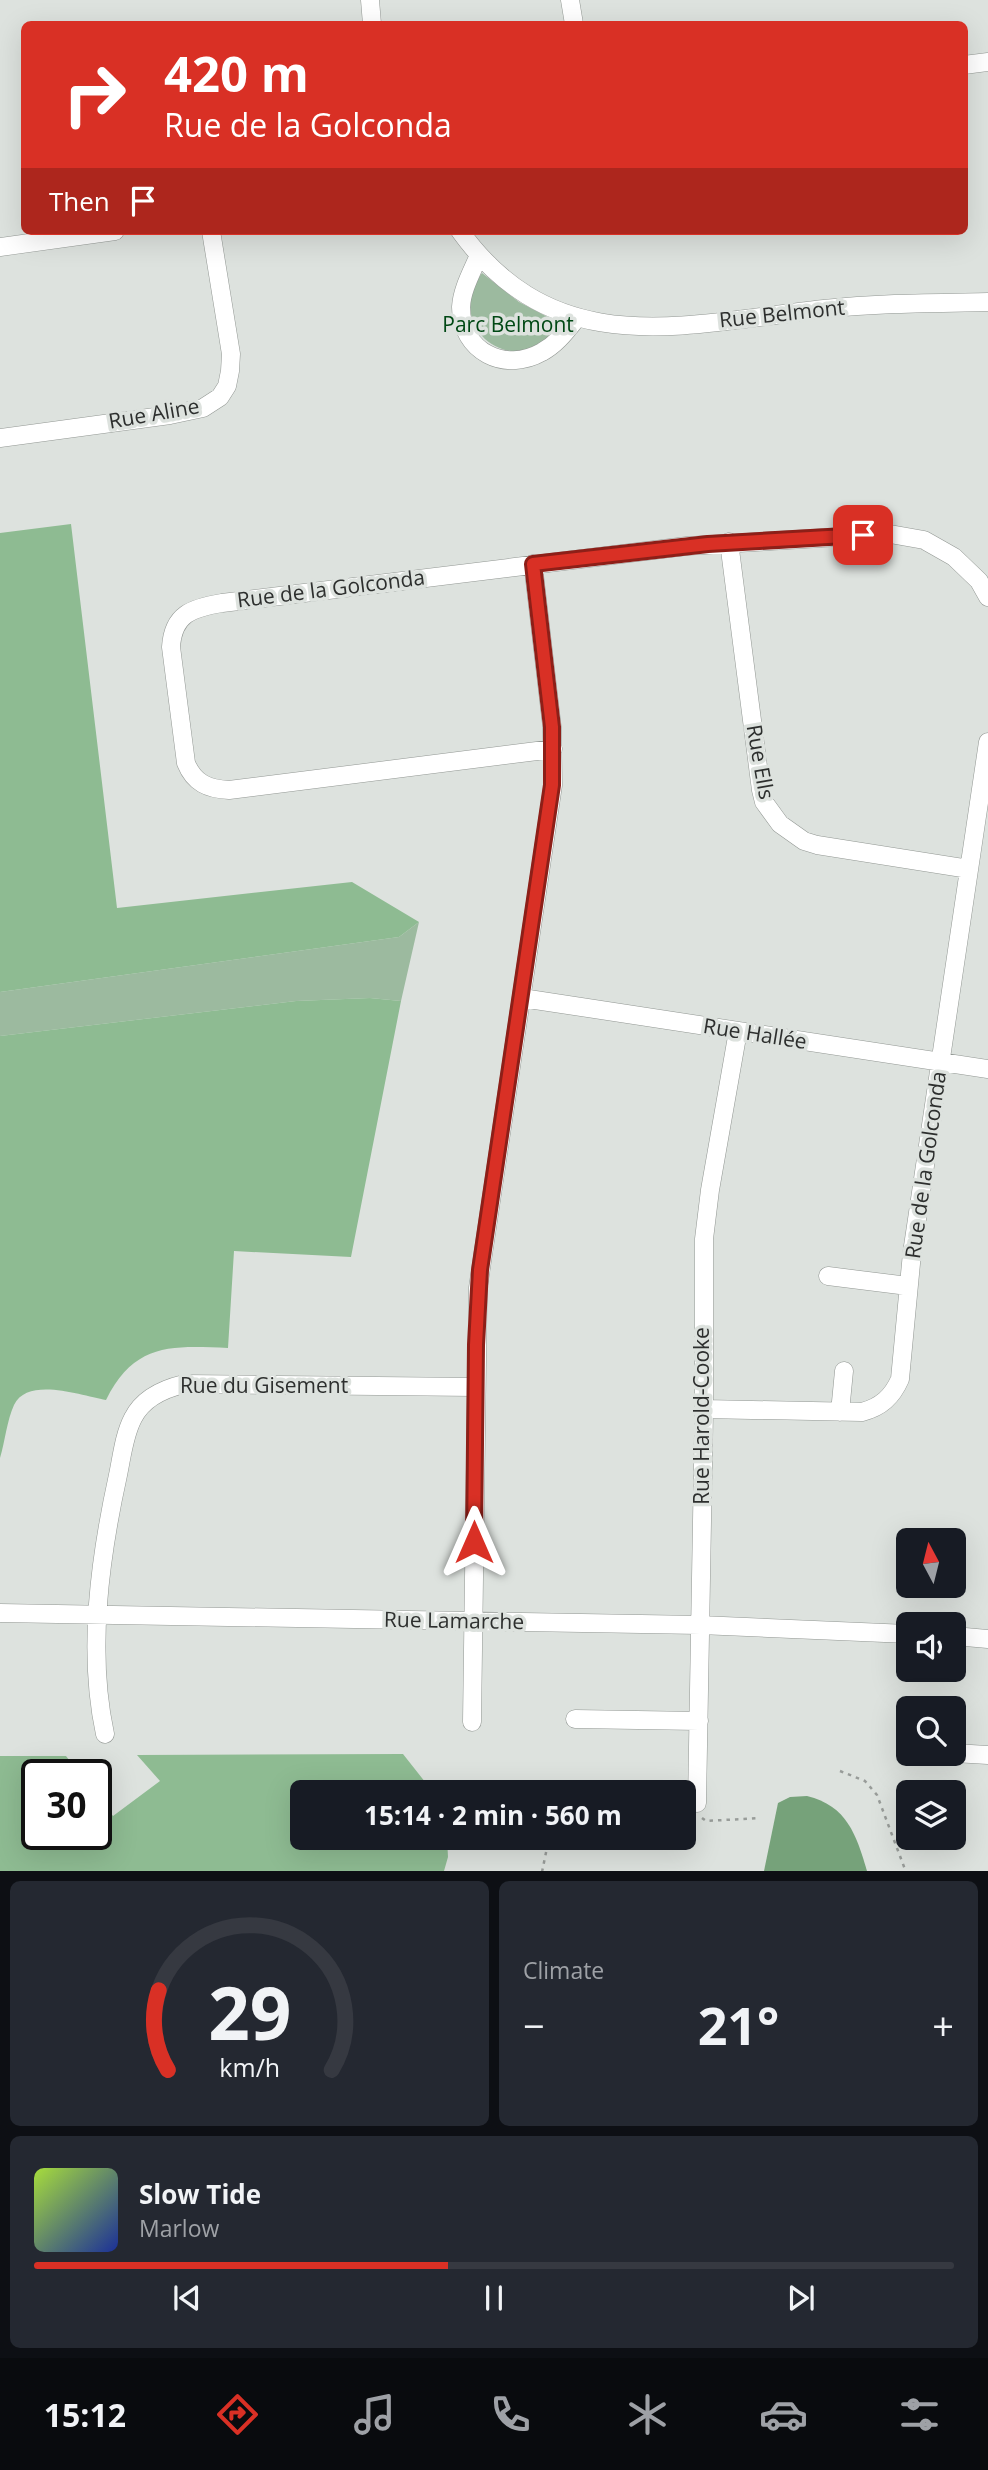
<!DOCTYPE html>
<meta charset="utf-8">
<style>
:root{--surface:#171b24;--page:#242831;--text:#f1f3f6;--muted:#9ea1a6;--line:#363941;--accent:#d93025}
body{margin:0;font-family:"Open Sans",sans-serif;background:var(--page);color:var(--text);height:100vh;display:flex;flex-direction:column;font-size:26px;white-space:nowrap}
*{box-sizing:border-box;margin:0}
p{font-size:23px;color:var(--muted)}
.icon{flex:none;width:38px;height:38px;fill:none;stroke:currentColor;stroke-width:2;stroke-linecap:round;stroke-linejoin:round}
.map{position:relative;height:1871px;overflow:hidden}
.panel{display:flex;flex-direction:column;gap:10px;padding:10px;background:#0d0f14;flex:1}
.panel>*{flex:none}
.banner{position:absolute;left:21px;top:21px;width:947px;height:214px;border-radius:10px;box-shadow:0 7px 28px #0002;background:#d93025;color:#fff;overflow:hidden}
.needle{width:46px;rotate:353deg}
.tools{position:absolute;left:896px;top:1528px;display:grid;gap:14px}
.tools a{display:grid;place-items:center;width:70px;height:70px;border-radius:10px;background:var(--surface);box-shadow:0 7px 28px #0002;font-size:35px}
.speed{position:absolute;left:21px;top:1759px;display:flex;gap:14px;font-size:35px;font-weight:700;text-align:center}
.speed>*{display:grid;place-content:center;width:91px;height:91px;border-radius:50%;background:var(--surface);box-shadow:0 7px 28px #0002;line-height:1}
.speed .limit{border:4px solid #111;border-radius:10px;background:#fff;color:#111}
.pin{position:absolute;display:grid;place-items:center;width:60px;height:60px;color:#fff;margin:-30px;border-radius:14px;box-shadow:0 4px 10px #0006}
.me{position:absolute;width:77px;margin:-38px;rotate:0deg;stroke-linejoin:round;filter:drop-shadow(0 0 5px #0008)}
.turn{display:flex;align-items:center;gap:24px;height:147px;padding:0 28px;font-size:32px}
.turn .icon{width:91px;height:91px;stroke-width:2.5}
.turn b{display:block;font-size:49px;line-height:60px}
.then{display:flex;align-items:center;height:66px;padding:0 28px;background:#0003;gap:14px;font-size:26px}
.big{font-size:52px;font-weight:700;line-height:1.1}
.panel .tile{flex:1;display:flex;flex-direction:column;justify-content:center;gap:10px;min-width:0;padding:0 24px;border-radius:10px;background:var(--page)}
.panel .dial{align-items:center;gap:0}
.dial svg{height:182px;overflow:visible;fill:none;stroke:var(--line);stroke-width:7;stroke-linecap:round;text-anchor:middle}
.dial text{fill:var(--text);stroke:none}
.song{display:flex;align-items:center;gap:21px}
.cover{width:84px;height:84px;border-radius:10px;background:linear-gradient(135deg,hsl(80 70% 55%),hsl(230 70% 35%))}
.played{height:7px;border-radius:4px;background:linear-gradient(90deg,var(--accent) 45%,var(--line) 45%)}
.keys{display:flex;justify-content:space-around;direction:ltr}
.heat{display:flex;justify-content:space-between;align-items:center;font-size:38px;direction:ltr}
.panel .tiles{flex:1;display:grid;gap:10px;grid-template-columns:1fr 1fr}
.tile:last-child{grid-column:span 2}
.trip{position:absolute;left:290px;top:1780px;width:406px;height:70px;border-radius:10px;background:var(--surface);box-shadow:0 7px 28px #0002;font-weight:700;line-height:70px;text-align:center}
.menu{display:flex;height:112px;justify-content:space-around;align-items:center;background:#090b0e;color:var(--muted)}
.menu .icon{width:49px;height:49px}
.menu .selected{color:var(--accent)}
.menu b{font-size:32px;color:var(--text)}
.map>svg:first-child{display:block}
.green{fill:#9cba9f}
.forest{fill:#8ebb92}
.water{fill:#76a27a}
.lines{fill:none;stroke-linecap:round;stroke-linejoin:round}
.minor-casing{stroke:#929793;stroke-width:19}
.path{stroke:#989c99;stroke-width:2.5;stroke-dasharray:3.5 5;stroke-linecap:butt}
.minor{stroke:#fff;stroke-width:18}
.route-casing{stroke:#8d1f18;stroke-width:18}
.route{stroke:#d93025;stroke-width:12}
.labels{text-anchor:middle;stroke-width:7;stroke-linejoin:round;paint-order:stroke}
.street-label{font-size:21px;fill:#2d2f2e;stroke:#dde2de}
.park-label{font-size:21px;fill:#004814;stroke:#dde2de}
</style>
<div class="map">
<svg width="988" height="1872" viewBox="0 0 988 1872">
<rect width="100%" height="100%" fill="#dde2de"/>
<path class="green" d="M482 273 519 302 561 324C526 385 439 334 482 273Z
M419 922 401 1001 370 998 296 1001 0 1036V992L399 937Z"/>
<path class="forest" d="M71 524 117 908 352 882 419 922 399 937 0 992V533Z
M370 998 401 1001 351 1257 234 1251 228 1348C172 1346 135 1342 106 1400 82 1396 28 1376 14 1405 7 1420 5 1441 0 1458V1036L296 1001Z
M403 1754 433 1792H303V1838H447L448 1857 444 1871H0V1756H66L80 1774H37V1834H96V1795L113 1816 160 1781 137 1755Z"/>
<path class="water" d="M807 1796C847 1806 856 1834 867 1871H764L778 1803 790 1797Z"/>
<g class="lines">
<g class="minor-casing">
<path id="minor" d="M370 0 372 24
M570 0 574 24
M964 65 988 62
M460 231C556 364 685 324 824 309 879 303 933 303 988 302
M0 247 115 231
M479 255C472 272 462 289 461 307 461 352 505 373 542 352 557 344 567 330 577 318
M0 438 170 415 203 408 220 397 227 386 230 371 231 354 211 231
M729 542 761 790 764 802 780 824 804 841 817 845 969 869
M553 749 229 790C208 789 194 783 186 763L171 647C173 614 192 608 222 603L687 546 890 534 924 540 954 557 979 581 988 597
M522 998 988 1069
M828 1276 908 1286
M704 1409 862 1412C881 1407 892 1397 900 1379L912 1253 988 742
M840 1412 844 1371
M0 1613 700 1625 908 1634
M954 1636 988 1639
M575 1719 699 1721
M472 1722 478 1288 553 785 552 727 533 564
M105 1734C87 1651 100 1557 118 1475 122 1456 124 1435 133 1418 143 1398 163 1389 184 1384L475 1387
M954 1753 988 1755
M697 1803 704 1409V1239L710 1190 738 1031"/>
</g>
<path class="path" d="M840 1771 865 1781 877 1795 906 1872
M702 1818 706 1821 760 1818
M542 1872 549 1838"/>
<use href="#minor" class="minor"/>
</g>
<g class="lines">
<g class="route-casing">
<path id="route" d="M474 1542 476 1345 480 1270 552 785V727L533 564 708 544 863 535"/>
</g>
<use href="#route" class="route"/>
</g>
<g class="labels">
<g class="street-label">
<text transform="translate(782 314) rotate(-6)" y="7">Rue Belmont</text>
<text transform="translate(154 414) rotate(-10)" y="7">Rue Aline</text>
<text transform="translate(331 589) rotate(-7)" y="7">Rue de la Golconda</text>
<text transform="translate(760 762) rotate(80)" y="7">Rue Ells</text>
<text transform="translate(755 1034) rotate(9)" y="7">Rue Hallée</text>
<text transform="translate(926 1165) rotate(-82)" y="7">Rue de la Golconda</text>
<text x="264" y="1393">Rue du Gisement</text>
<text transform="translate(702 1416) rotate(-90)" y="7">Rue Harold-Cooke</text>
<text transform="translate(454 1621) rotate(1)" y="7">Rue Lamarche</text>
</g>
<g class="park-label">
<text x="508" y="332">Parc Belmont</text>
</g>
</g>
</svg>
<div class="tools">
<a><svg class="needle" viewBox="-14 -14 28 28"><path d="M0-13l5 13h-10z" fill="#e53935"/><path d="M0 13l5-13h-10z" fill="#9ea1a6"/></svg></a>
<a><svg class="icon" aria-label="sound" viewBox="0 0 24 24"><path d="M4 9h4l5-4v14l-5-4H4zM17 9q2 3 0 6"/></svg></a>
<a><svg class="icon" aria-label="search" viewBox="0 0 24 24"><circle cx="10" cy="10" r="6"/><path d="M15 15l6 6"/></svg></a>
<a><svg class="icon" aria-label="layers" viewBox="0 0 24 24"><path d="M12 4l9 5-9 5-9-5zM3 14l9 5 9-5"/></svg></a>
</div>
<div class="speed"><div class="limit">30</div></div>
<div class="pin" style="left:863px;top:535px;background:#d93025"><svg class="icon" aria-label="arrive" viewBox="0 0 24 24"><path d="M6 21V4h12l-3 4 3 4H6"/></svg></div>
<svg class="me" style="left:474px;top:1542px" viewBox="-20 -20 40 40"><path d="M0-17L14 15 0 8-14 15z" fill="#d93025" stroke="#fff" stroke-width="4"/></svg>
<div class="trip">15:14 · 2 min · 560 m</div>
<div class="banner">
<div class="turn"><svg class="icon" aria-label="right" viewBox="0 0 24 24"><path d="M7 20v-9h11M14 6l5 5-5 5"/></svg><div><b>420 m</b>Rue de la Golconda</div></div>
<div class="then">Then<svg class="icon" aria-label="arrive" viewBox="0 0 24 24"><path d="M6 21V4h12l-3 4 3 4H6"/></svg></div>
</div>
</div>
<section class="panel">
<div class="tiles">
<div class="tile dial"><svg viewBox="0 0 100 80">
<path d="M14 69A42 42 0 1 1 86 69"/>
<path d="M14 69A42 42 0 0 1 10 34" stroke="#d93025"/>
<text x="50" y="56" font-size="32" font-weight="700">29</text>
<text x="50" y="72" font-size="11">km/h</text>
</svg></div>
<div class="tile"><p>Climate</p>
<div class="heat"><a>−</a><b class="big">21°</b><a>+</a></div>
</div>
<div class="tile">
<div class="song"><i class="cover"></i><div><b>Slow Tide</b><p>Marlow</p></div></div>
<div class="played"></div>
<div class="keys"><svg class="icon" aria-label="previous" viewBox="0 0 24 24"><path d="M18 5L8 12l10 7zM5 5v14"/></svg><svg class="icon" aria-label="pause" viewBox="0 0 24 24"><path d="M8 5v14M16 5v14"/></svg><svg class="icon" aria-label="next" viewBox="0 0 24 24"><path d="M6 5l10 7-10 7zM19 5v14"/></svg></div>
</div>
</div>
</section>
<nav class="menu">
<b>15:12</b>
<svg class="icon selected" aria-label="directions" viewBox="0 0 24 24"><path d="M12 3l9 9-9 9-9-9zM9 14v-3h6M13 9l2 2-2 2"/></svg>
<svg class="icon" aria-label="music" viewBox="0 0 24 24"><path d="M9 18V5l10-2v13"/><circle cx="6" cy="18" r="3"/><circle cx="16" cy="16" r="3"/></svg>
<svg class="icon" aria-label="phone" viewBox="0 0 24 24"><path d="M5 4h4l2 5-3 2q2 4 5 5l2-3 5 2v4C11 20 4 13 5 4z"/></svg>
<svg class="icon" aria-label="climate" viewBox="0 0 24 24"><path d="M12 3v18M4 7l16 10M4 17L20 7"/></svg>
<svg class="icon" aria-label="car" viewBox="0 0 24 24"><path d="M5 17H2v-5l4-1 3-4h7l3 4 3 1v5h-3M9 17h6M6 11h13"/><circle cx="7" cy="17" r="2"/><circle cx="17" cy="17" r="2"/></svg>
<svg class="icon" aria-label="filters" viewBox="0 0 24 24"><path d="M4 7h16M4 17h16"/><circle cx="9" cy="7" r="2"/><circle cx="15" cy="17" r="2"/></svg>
</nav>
